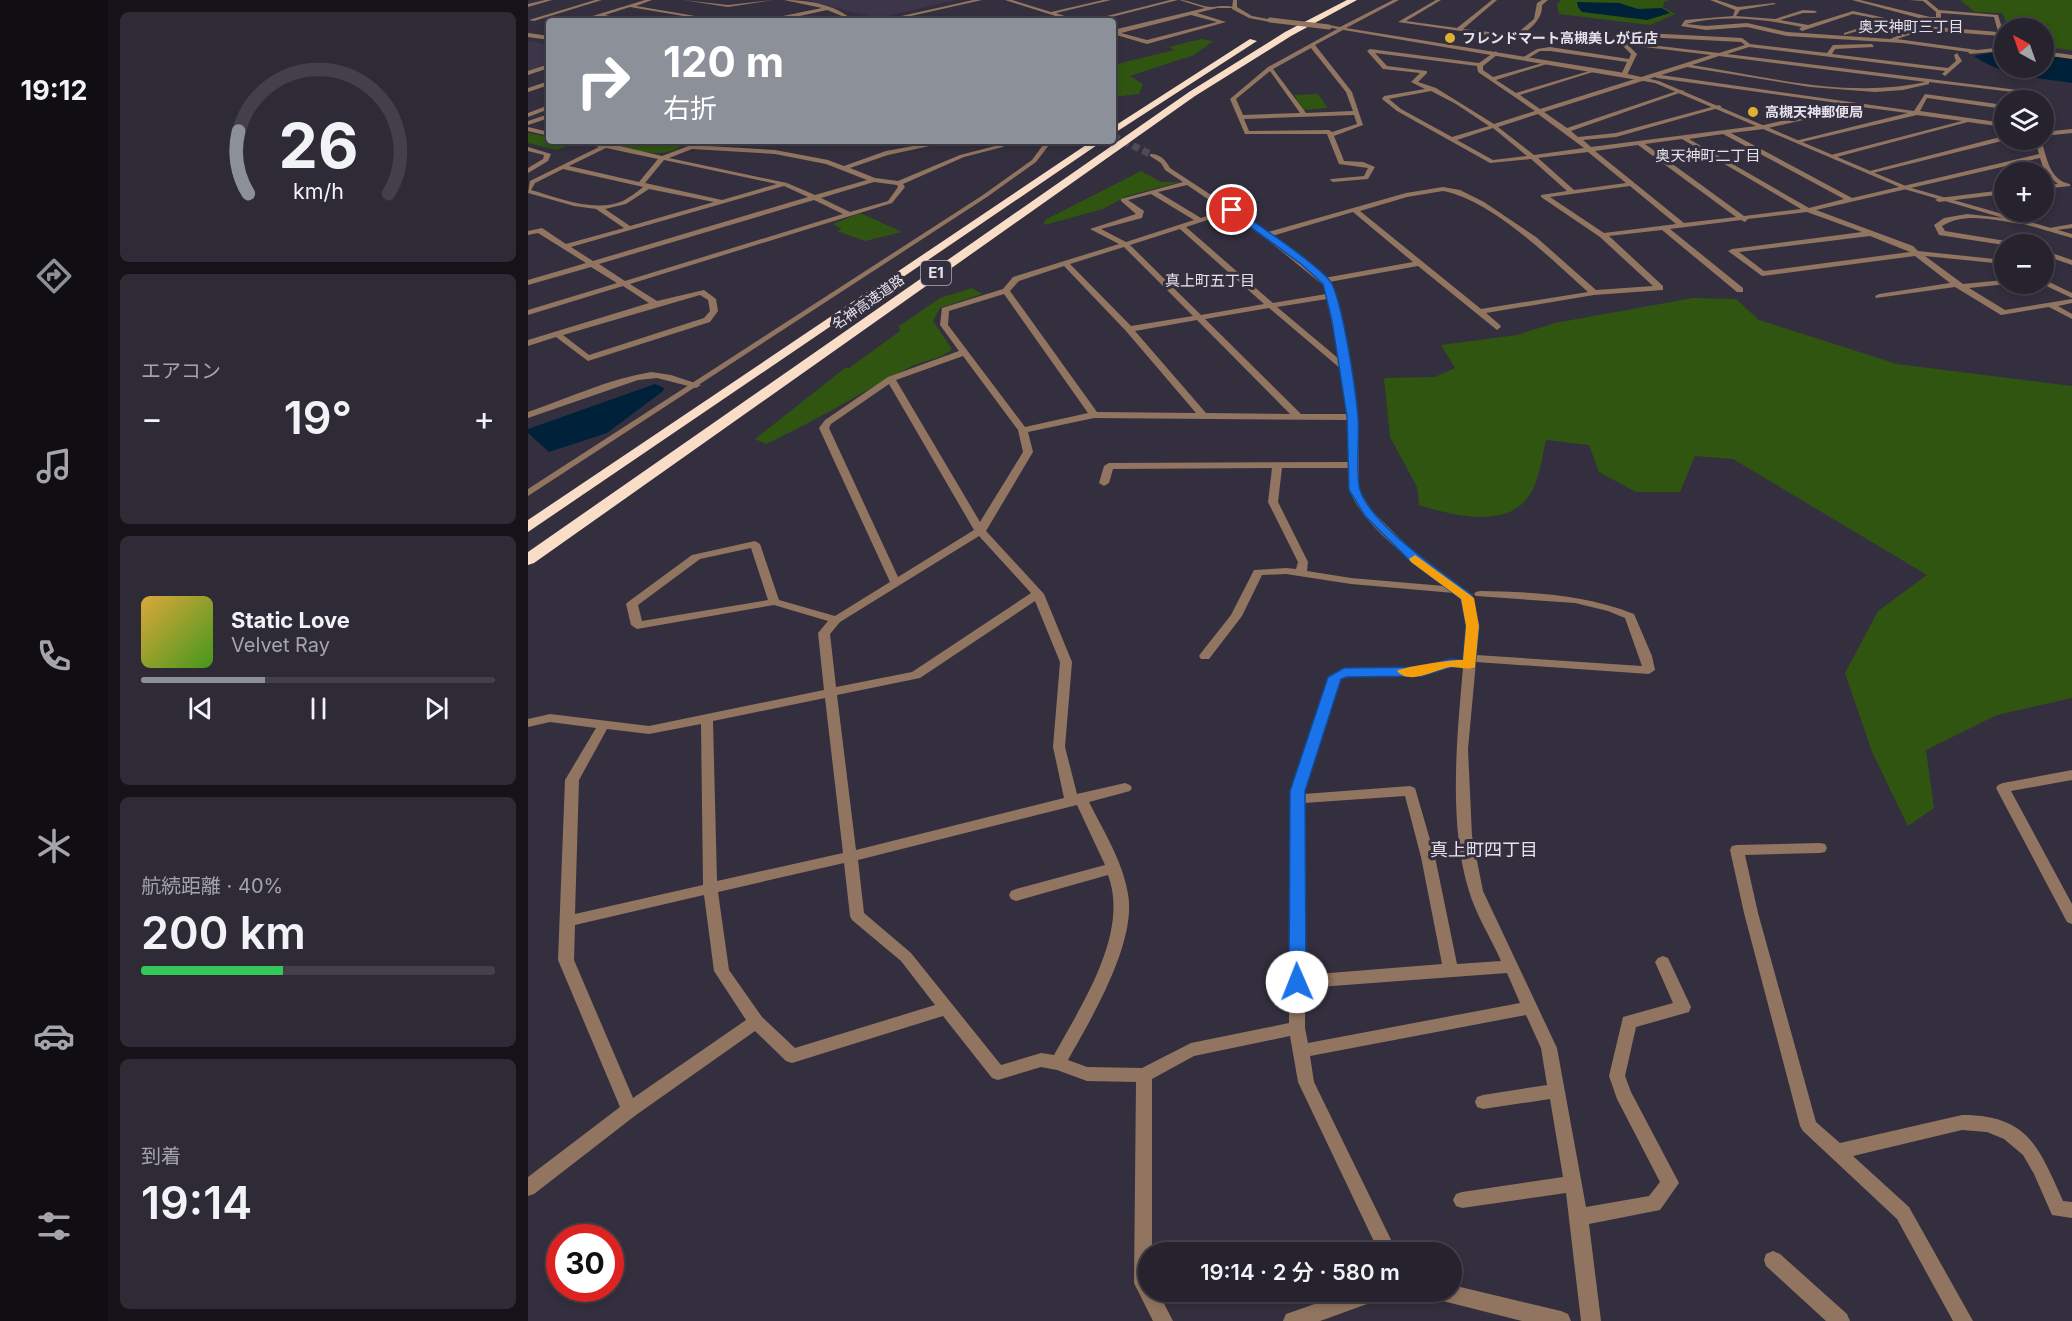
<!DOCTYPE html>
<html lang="ja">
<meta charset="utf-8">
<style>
:root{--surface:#27232e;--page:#2f2b36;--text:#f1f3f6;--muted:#a4a4aa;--line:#43404a;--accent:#8c9099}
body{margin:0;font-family:Inter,"Noto Sans JP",sans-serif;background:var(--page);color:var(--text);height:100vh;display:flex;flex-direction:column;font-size:22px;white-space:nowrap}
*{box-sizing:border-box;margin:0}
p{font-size:20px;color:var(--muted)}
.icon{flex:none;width:33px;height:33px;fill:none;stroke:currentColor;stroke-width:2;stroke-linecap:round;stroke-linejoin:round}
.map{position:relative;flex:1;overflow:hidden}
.panel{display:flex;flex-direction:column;gap:12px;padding:12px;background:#151319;width:420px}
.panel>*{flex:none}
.top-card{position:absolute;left:18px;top:18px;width:570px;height:126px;border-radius:6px;box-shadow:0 3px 9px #0003,0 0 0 2px var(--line);background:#8c9099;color:#fff;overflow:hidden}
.needle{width:39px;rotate:320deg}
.buttons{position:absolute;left:1466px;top:18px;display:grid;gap:12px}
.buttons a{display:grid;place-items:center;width:60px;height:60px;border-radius:50%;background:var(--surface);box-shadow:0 3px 9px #0003,0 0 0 2px var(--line);font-size:30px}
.speed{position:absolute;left:18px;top:1224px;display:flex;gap:12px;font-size:30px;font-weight:700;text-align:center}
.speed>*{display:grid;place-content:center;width:78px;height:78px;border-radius:50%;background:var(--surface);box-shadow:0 3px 9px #0003,0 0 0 2px var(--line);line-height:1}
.speed .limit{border:9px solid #d22;background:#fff;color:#111}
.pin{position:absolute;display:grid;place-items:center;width:51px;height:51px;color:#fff;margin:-26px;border:3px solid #fff;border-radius:50%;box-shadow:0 2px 6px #0007}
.me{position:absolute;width:66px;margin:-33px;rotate:359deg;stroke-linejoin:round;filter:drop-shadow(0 0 4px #0008)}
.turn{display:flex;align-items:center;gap:21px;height:126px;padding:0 18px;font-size:27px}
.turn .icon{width:78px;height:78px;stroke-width:2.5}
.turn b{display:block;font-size:42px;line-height:51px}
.big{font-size:45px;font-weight:600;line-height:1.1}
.panel .tile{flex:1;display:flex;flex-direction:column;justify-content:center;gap:9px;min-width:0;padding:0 21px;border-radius:9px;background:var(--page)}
.panel .dial{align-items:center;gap:0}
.dial svg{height:156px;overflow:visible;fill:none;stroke:var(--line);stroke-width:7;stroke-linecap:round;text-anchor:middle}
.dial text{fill:var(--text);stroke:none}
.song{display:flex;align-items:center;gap:18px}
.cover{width:72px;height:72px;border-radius:9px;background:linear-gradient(135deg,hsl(40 70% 55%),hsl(100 70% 35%))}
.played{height:6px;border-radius:3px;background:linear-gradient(90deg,var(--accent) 35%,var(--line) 35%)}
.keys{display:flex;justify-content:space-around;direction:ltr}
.heat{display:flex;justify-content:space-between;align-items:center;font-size:33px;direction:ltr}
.charge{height:9px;border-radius:4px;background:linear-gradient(90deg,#34c759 40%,var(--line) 0)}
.trip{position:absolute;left:610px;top:1242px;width:324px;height:60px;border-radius:30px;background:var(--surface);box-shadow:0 3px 9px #0003,0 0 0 2px var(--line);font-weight:600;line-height:60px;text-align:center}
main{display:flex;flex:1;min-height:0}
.tab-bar{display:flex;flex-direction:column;width:108px;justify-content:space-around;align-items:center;background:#100e12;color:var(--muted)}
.tab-bar .icon{width:42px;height:42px}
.tab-bar .current{color:var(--accent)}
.tab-bar b{font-size:27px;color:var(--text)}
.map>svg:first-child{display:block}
.built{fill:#3d364b}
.green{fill:#2f5511}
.water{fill:#00213a}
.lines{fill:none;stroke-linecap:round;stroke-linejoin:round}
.minor-tunnel{stroke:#4f4a58;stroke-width:7;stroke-dasharray:7 4;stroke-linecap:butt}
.minor{fill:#917560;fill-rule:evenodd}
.tertiary{fill:#917560;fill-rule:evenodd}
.motorway{fill:#f9ddc7;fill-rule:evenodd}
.tertiary-bridge{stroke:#917560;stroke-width:5}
.route{fill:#1a73e8;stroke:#114b97;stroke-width:1.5}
.slow{fill:#f59e0b}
.poi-dot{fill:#dcb233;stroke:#342f3e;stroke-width:2}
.labels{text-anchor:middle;stroke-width:6;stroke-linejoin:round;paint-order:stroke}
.far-poi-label{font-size:14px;font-weight:bold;fill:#e5e2ec;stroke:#342f3e;text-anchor:start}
.far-street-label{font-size:14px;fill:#e5e2ec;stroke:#342f3e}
.far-neighbourhood-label{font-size:15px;fill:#e5e2ec;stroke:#342f3e}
.shield{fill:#342f3e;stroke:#b0acb8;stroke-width:1.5}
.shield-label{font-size:15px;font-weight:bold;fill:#e5e2ec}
.neighbourhood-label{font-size:18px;fill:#e5e2ec;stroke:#342f3e}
</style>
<main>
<nav class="tab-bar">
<b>19:12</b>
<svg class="icon current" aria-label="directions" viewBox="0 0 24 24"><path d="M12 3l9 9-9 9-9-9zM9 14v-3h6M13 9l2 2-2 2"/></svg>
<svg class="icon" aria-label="music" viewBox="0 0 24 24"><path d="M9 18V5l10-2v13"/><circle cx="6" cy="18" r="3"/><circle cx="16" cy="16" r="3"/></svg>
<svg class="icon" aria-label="phone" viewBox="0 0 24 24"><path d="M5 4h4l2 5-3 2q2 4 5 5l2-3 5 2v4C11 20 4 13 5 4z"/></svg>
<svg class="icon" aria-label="climate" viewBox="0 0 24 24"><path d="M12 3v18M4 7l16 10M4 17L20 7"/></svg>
<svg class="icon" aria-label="car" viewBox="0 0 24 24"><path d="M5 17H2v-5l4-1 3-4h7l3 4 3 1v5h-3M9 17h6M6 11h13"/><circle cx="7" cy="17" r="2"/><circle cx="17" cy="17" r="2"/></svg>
<svg class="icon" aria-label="filters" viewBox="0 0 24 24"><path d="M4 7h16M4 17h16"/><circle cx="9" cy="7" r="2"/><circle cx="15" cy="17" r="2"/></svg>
</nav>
<section class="panel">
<div class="tile dial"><svg viewBox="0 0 100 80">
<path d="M14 69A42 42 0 1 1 86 69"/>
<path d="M14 69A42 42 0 0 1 9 37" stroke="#8c9099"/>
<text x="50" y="56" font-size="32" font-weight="700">26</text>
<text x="50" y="72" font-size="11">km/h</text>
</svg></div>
<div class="tile"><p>エアコン</p>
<div class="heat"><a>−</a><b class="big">19°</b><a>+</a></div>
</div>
<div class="tile">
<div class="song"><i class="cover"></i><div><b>Static Love</b><p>Velvet Ray</p></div></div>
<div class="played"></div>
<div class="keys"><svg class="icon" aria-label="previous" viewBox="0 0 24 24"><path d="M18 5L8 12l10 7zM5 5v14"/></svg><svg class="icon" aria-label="pause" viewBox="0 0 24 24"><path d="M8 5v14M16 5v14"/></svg><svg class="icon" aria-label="next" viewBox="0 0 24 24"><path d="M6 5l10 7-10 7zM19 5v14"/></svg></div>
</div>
<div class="tile"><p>航続距離 · 40%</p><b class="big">200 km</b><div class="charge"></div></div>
<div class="tile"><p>到着</p><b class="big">19:14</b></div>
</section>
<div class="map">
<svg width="1544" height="1321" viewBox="0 0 1544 1321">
<rect width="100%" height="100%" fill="#342f3e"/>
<path class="built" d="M277 0H428L350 18Z
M0 41 21 45V64L0 71Z"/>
<path class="green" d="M1033 0H1141L1136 2 1135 7 1147 14 1122 25 1031 14 1029 5Z
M1432 0H1544V50L1515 47V28H1481L1474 13 1447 12Z
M673 39 685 41 666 55 602 76 615 84 611 94 585 97V65L646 50 641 47Z
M790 94 800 108 775 110 766 95Z
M0 133 21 137V141L48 143 29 150 0 143Z
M97 141H155L158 143C137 160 112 151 88 146Z
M613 171 633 182H652L599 196 575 209 516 225 517 220Z
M332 213 374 232 337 241 309 231 314 229 305 224Z
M444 288 454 294 412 308 405 321 424 349C413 360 395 360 382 367 334 392 288 421 238 444L227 439 317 368H321L372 331 371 326 412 298Z
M1165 298 1208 299 1231 320 1369 364 1544 386V698L1469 715 1398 750 1406 808 1380 826 1344 752 1317 673 1350 611 1399 575 1205 459 1167 456 1152 492H1108L1071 472 1061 445 1018 440C1013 460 1011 489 994 504 968 527 920 514 891 505L889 487 862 437 856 378 907 377 927 368 913 345 989 335 1027 323Z"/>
<path class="water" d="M1049 2 1091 3 1110 9 1134 8 1142 13 1119 20 1054 12 1050 7Z
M1476 50V68H1515V54L1544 57V83C1510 78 1475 76 1446 56Z
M127 384 136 388 135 391 79 433 21 452 0 433V429Z"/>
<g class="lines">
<path class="minor-tunnel" d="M585 136 624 155"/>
<path class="minor" d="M17 0H24L0 7V4Z
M67 0H74L6 21 1 20Z
M117 0H124L108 6 197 21H185L102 7 77 15 105 21C93 21 79 16 69 17 62 18 56 21 48 21Z
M155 0 200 5 245 0 200 7Z
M256 0C280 0 307 4 326 21L317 19 294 21 314 16 299 10 249 21 250 17 294 8Z
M477 0H484L523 12 575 0H583L528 13 551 21H543Z
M642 0H650L568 21H559Z
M651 0C662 0 673 7 684 7 693 6 701 5 708 8H689L669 13 698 22 619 44 585 34V30L677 8ZM663 15 689 22 619 40 593 33Z
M908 0H913L878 21 929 28 964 0H969L935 29 987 35 1006 19 1009 3 1014 0H1020L1014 5C1015 20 1000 31 988 39L870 22Z
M1182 0H1189L1210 7 1246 3 1248 4 1212 10 1208 16 1247 19 1275 10 1289 11 1287 13H1275L1252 20 1280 25 1325 11 1362 19 1387 29 1396 26 1470 32 1466 17 1413 13V19L1402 21 1324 0H1332L1402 17H1408V12L1395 1 1381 0H1399L1411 10 1470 15 1476 34 1473 36 1396 30 1369 39 1449 50 1476 47V51L1442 54 1440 52 1374 43 1259 36 1219 27 1178 30 1153 26 1157 20 1205 16 1207 10ZM1325 14 1355 20 1316 33V35L1361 22 1382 31 1362 39 1259 32 1219 23 1178 26 1158 24C1195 14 1238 19 1274 27L1271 29 1274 31Z
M813 27 815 30 787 45 824 92 835 125 806 136 816 161 835 162 847 167 840 179 805 182 802 180 803 179 836 176 840 168 811 164 799 134H717L702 99 740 67ZM783 48 818 92 825 111 778 113 745 69ZM742 71 772 113 715 115 708 99ZM826 115 829 124 804 132 801 130 721 131 716 119Z
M1097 32 1214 38 1222 44 1299 53 1305 45 1344 44 1346 47 1307 49 1304 54 1420 68 1428 61 1426 55 1429 53 1434 61 1417 76 1414 74 1417 71 1221 47 1199 54 1490 90V100H1484L1485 92 1401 82V84L1375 90 1347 92 1282 87 1159 67 1133 75 1386 111 1397 94 1476 105V109L1399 98 1392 111 1476 123V127L1440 122 1305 158 1302 156 1303 155 1434 121 1389 115 1270 143 1267 141 1380 113 1333 107 1236 129 1203 133 1324 198 1511 154 1507 140H1513C1519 157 1521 180 1542 184V186L1515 189V185L1530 184 1517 173 1512 158 1288 210 1385 246 1390 251 1476 260V264L1397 256 1435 284 1476 280V284H1479L1441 288 1477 310 1544 299V303L1530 306 1544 314V319L1521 307 1473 315 1427 287 1348 298 1347 296 1351 294 1422 283 1387 256 1234 276 1200 251 1204 249 1334 232 1279 212 1220 219 1217 222 1213 220 1142 229 1215 288V292H1209L1134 230 1081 236 1135 286V290L1066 295 958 313 972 325 973 327 969 330 890 266 801 282 813 321 830 417 831 490 845 512 890 556 944 596 951 625 948 655 1114 666 1097 618 1080 611 1047 603 948 596 946 594 948 592 952 591C1005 592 1056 594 1106 614L1124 656 1127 670 1121 674 948 662 940 749 944 836 955 891 1029 1048 1058 1207 1121 1196 1132 1182 1089 1099 1081 1076 1095 1017 1145 1003 1127 962 1130 958 1135 956 1140 958 1163 1007 1161 1012 1108 1027 1097 1076 1103 1092 1151 1183 1132 1210 1061 1224 1073 1321H1053L1038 1193 934 1208 928 1206 925 1200 928 1194 934 1192 1035 1177 1022 1099 955 1109 949 1107 947 1102 949 1097 955 1095 1019 1085 1013 1048 998 1015 782 1056 786 1082 869 1252H851L770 1082 762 1036 666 1056 624 1079V1252H621V1292H630L645 1321H625L606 1283 608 1082 559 1081 529 1070 513 1067 470 1080 464 1078 415 1016 264 1063 258 1061 227 1031 108 1115 6 1194 0 1196V1177L92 1107 30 960 37 780 68 728 22 722 0 727V719L22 714 121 726 296 690 290 633 300 621 246 605 109 629 103 625 98 604 100 602 164 555 227 541 232 544 251 600 307 616 362 582 291 428 297 420 360 377 431 351 412 325 414 308 475 289 485 277 591 244 562 229 608 214 593 201V199L655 182 637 170 633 163 622 156V154C631 153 638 160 642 168L703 208H707V211L740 232 878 193 915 187 932 190 956 202 1008 237 1068 290 1125 286 1072 237 1013 197V195L1039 191 1003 159 962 163 869 111 854 99 856 96 897 89 883 82 892 73 855 69 839 51 842 49 951 63 968 51 970 54 955 66V70L965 77 1022 61V63L968 80 988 93 1068 69V71L992 95 1012 109 1183 55 1100 45 1109 54 1099 75 1096 77 1093 75 1099 62 1022 51H1012L999 59 994 58 1009 49 1022 47 1101 59 1103 54 1085 36ZM1097 36 1213 42 1217 45 1191 53 1097 42 1092 37ZM847 53 949 66 950 72 1007 111 966 124 908 88 890 82 899 73V71L859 66ZM1191 56 1398 82C1321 99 1240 77 1164 65ZM1127 77 1129 78 1324 105 1236 125 1063 147 1055 140 1088 137 1194 107 1191 105 1088 133 1050 137 1043 131 1157 91 1152 90 1039 128 1016 112ZM903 91 928 104 961 126 924 137 873 109 861 99ZM1010 114 1056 148 1006 155 970 127ZM965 128 999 156 965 160 929 140ZM1195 134 1316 199 1281 208 1161 139ZM1154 139 1273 209 1216 216 1117 144ZM1110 145 1208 217 1156 223 1067 151ZM1060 152 1098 183 1046 190 1010 158ZM659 185 696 210 673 218 630 192ZM1102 186 1148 224 1076 233 1022 197ZM915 191C964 200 1023 259 1060 292L953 309 832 211 879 197ZM623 194 666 220 598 242 573 229 614 218 616 211 600 200ZM825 212 885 262 796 278 744 236ZM701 213 736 237 795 285 798 294 745 303 658 227ZM652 229 736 304 673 315 602 245ZM1342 236 1382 252 1236 271 1211 252ZM596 247 665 316 603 326 542 264ZM536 266 598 331 668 413 569 412 482 291 491 281ZM476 294 560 413 497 427 420 325 421 311ZM799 299 811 359 749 307ZM741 308 813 369 820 414H773L677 319ZM669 320 762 414 678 413 607 331ZM435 356 490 430 495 452 452 522 368 380ZM361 384 446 530 370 577 301 428 303 424ZM566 418 820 420 821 462 581 463 576 466 571 483 576 486 581 483 585 469 744 468 740 502 770 562 768 569 758 568 726 570 703 615 673 653 671 656 673 659H681L714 616 734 575 758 574 823 584 926 593 935 599 939 625 936 661 922 659 894 667 816 668 801 677 762 791 761 1023 663 1043 614 1068 559 1067 540 1060C563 1019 609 942 600 894 595 862 575 830 561 802L602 791 604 788 602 785 597 783 549 794 537 747 544 662 516 594 458 531 505 452 500 432ZM754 468H821C821 475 819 485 822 491 834 525 888 565 916 586L823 578 779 571 780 562 750 502ZM451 536 503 593 384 672 308 687 302 634 312 622ZM223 548 240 600 114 621 110 605 172 559ZM507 601 532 662 525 747 536 798 328 850 309 695 392 678ZM922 667 935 668C929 737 920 824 941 891 948 915 963 938 973 961L929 964 907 857 887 788 882 786 776 794 812 679 818 676 894 675ZM297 698 315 853 189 881 185 721ZM173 724 175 885 47 914 51 780 79 729 121 734ZM877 796 893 857 914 964 777 975 776 803ZM549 805 577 865 488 889 483 891 481 895 483 899 488 901 580 875C602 933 553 1006 526 1055L513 1053 473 1065 383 953 336 913 330 860ZM316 863 322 916 324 920 373 961 407 1005 267 1048 234 1017 201 970 190 892ZM176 895 186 971 218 1020 105 1098 46 960 47 925ZM979 973 992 1003 780 1043 777 1028V988Z
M1515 51 1544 55V59L1515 55Z
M21 64V68L0 75V71Z
M21 81V85L0 92V88Z
M21 114V118L0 125V121Z
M0 127 21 132V136L0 131Z
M1544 129V133L1515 136V132Z
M1476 136 1478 140 1341 174 1338 172Z
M51 141 79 143 134 156 163 145 247 150 300 160 316 166 358 151 412 141H425L360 155 322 168 347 178 370 181 432 155 471 145 474 141H480L475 147 436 157 375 184 377 187 364 203 102 284 129 301 176 290 188 299 190 311 182 322 60 361 28 337 0 346V340L121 303 95 286 0 315V310L89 283 63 267 0 285V280L58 263 10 233 0 235V231L14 228 38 244 96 228 68 209 46 206 0 193 2 181 71 147ZM78 148 130 159 111 182 41 166ZM164 149 247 154 298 164 339 180 287 195 259 183 141 158ZM136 160 249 184 194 200 117 183ZM35 169 111 186 115 187C109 192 102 197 95 201 67 213 31 198 3 190L7 183ZM346 182 369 185 370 187 360 201 322 212 293 198ZM256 186 280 197 65 261 43 247ZM121 189 186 202 102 226 77 209 98 204ZM286 200 315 214 97 281 71 264ZM172 295 180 300 182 311 176 318 61 355 35 335Z
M0 147 23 154 20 161 0 173V168L15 159 16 155 0 151Z
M1476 190V194L1411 202 1407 200 1411 198Z
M1439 214 1494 220 1498 222 1494 224C1468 221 1438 211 1414 226L1417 231 1484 242 1488 244 1476 245 1411 235 1406 225 1416 218Z
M1544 224V228L1520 231 1516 229Z
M1515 250 1544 260V265L1515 255Z
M1515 279 1544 293V298L1514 284Z
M123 372 143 375 173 385 168 388 129 378 110 380 0 418V412C41 398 80 379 123 372Z
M1544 770V780L1483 791 1544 904V924L1539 922 1468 788 1470 785 1475 783Z
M1292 843 1297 844 1299 848 1297 852 1292 853 1217 855 1230 913 1288 1122 1312 1143 1434 1115C1501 1115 1511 1148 1535 1201L1544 1202V1218L1524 1215 1506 1174 1495 1155 1476 1139 1459 1132 1434 1130 1325 1156 1381 1207 1445 1321H1425L1369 1219 1275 1131 1272 1126 1216 913 1202 850 1204 846 1209 845Z
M1245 1251 1252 1254 1319 1314 1322 1321H1298L1238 1266 1236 1260 1238 1254Z
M924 1285 1033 1311 1040 1314 1043 1321H994L907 1299 905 1292H924Z
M821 1292H855L853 1299 792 1321H755L758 1314Z"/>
<path class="tertiary" d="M445 0H454L361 21H351Z
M705 0H709V7L724 16 745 20 742 22 721 18 704 9Z
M865 0H871L818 28 1091 72 1131 81 1380 187 1544 234V238L1376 189 1127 83 798 27 801 25 812 27Z
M0 33 21 36V40L0 37Z
M21 105V109L0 117V113Z
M518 141H524L508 162 459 197 0 496V489L455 195 504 160Z"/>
<path class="motorway" d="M819 0H829L763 36 667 96 6 563 0 565V552L661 92 757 32Z
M722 39 729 41 585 134V127Z
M564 141H575L0 532V520Z"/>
<path class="tertiary-bridge" d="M742 20 801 27"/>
</g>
<path class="route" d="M702 209H707C726 222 795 267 804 284 815 307 828 389 830 418 832 437 827 474 832 490 843 525 915 573 944 595L951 626 947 668 923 667 894 676 819 677 813 679 777 791 778 982 776 987H763L761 982 762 791 800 677 816 668 894 667 922 659 935 660 938 626 933 599 882 561 837 516 821 490 819 417 804 321 795 284 773 264 702 212Z"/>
<path class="slow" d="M887 555 946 598 951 626 947 668C938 670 931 667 923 667 908 669 882 686 869 671 873 667 926 659 935 660L938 626 933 599 883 562 881 559Z"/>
<g class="poi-dot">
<circle cx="922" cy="38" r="6"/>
<circle cx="1225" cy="112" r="6"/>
</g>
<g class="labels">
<g class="far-poi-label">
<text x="934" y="43">フレンドマート高槻美しが丘店</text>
<text x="1237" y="117">高槻天神郵便局</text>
</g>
<g class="far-street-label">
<text transform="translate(340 302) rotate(-35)" y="5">名神高速道路</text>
</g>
<g class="far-neighbourhood-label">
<text x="1383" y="32">奥天神町三丁目</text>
<text x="1180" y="161">奥天神町二丁目</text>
<text x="682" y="286">真上町五丁目</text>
</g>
<rect class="shield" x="393" y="261" width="30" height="24" rx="4.5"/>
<g class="shield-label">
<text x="408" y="278">E1</text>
</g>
<g class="neighbourhood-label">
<text x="956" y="856">真上町四丁目</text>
</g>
</g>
</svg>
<div class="buttons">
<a><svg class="needle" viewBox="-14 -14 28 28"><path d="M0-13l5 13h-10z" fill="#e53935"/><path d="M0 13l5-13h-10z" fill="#a4a4aa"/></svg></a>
<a><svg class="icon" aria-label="layers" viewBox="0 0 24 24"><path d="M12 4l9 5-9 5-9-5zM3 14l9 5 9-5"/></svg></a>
<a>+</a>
<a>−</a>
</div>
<div class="speed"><div class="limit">30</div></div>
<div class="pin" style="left:704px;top:210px;background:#d93025"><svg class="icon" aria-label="arrive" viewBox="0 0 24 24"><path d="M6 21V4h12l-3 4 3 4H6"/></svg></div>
<svg class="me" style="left:769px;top:982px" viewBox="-20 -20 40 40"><circle r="19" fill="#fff"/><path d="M0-13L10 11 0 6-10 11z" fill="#1a73e8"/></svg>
<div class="trip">19:14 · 2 分 · 580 m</div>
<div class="top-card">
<div class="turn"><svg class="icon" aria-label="right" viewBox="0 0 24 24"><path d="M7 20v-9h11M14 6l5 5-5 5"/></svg><div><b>120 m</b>右折</div></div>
</div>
</div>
</main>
